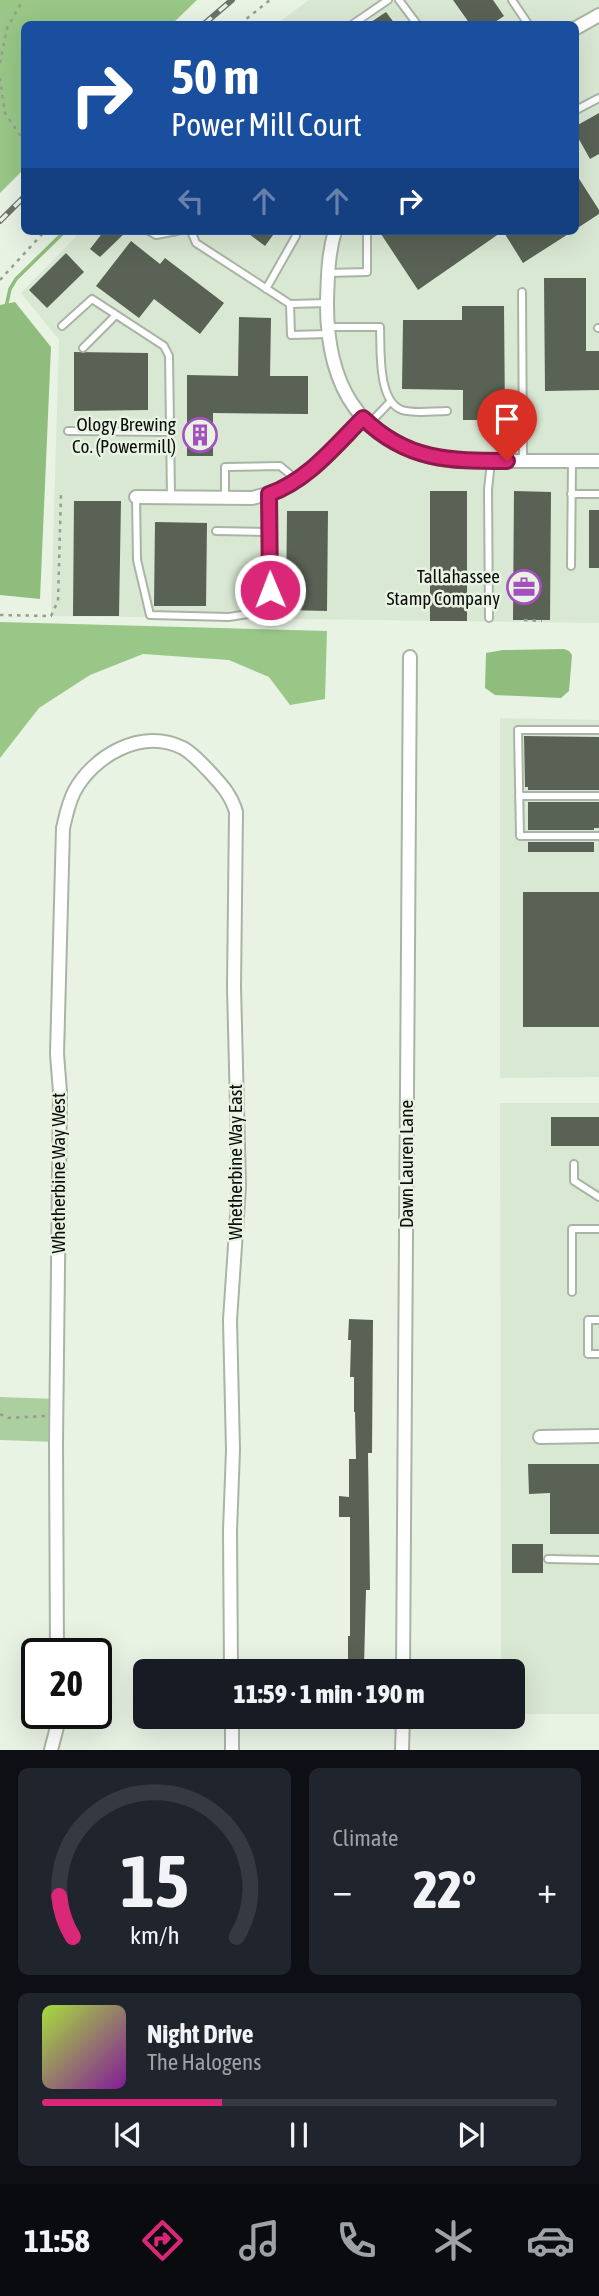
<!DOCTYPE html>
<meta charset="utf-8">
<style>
:root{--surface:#171b24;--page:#20242c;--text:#f1f3f6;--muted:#9ea1a6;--line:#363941;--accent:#db2777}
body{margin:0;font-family:"Asap Condensed",sans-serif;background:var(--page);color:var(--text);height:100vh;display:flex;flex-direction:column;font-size:26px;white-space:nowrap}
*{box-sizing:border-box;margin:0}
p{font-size:23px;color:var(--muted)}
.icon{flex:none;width:38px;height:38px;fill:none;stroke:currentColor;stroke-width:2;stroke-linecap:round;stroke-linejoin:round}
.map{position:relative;height:1750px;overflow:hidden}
.details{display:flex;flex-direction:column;gap:18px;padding:18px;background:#0d0f14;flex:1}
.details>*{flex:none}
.banner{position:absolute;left:21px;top:21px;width:558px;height:214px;border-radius:10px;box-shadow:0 7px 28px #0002;background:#1a4fa0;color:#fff;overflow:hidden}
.speed{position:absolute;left:21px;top:1638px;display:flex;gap:14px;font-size:35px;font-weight:700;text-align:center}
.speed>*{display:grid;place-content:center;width:91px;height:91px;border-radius:50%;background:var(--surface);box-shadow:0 7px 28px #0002;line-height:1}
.speed .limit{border:4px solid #111;border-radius:10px;background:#fff;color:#111}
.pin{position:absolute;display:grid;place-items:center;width:60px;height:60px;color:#fff;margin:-72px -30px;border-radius:50% 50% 50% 0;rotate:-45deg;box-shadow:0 0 7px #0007}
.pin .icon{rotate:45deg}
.me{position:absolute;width:77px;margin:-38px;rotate:359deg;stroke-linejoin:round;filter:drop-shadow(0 0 5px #0008)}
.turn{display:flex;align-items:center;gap:24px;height:147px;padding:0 35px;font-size:32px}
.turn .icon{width:91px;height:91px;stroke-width:2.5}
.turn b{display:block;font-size:49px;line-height:60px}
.lanes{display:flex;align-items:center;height:66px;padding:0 35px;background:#0003;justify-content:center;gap:35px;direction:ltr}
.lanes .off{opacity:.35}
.big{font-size:52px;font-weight:800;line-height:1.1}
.details .tile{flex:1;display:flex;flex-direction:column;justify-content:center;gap:10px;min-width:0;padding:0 24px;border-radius:10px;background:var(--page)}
.details .dial{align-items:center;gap:0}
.dial svg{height:182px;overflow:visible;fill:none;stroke:var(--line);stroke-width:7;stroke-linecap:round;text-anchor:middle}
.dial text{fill:var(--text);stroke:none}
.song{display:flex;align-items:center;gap:21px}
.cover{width:84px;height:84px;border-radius:10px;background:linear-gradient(135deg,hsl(80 70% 55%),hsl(290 70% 35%))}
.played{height:7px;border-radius:4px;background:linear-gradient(90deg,var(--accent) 35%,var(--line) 35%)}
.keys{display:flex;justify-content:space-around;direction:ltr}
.heat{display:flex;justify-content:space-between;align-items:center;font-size:38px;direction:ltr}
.details .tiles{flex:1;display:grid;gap:18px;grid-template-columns:1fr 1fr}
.tile:last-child{grid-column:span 2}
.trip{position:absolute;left:133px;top:1659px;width:392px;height:70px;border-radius:10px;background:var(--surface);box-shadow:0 7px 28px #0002;font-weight:800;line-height:70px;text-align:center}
.menu{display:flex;height:112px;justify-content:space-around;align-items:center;background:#090b0e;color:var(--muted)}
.menu .icon{width:49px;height:49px}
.menu .active{color:var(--accent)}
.menu b{font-size:32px;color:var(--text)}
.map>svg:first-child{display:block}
.built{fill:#d9e8d3}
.green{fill:#accf9f}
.forest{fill:#98c787}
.water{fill:#8fbd7d}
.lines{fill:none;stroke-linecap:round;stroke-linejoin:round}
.stream{stroke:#8fbd7d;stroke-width:3.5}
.building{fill:#596255}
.lane-casing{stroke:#aab4a6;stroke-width:10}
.street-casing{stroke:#aab4a6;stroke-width:16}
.path{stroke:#969e93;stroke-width:2.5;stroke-dasharray:3.5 5;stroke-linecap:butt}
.lane{stroke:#fff;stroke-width:6}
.street{stroke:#fff;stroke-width:12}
.rail-casing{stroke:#6b7269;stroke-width:6}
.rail{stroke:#e8f3e4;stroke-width:3.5;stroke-dasharray:10;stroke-linecap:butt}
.route-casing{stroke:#8e194d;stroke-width:18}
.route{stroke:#db2777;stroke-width:12}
.labels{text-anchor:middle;stroke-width:5;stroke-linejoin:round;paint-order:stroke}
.poi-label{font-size:19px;fill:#0b0f0a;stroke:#e8f3e4;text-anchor:end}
.street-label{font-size:19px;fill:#0b0f0a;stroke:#e8f3e4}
</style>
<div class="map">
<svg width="599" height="1750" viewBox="0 0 599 1750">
<rect width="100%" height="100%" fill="#e8f3e4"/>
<path class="built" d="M309 0H599V623L51 616 59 340 21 293 81 231H576V24H276Z
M500 718 599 720V1077L500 1078Z
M500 1103H599V1714H513V1671H501Z"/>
<path class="green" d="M0 1397 57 1399 56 1442 0 1440Z"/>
<path class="forest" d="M0 0H197L172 24H24V169L0 193Z
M0 622 327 631 325 699 290 705 269 677 229 660 143 654 90 675 39 708 0 758Z"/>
<path class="water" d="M15 302 51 347 40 599 0 595V305Z
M564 649 569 651 572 655 569 691 561 698 495 695 485 688 486 653 503 650Z"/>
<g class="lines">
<path class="stream" d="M6 307 10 289 16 279 65 231"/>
</g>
<path class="building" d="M453 0H493L504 16 492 24H470Z
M386 12 395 24H368Z
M599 113V154L590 159 576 134V126Z
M576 174 599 210V214L576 229Z
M104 231H127L100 257 90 249Z
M245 231H276L265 246Z
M379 231H573L523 263 503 231 418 290Z
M131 241 160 264 165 258 224 303 200 334 154 299 139 318 96 286Z
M66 253 84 272 47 308 29 290Z
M544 278H586V351H599V390L545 391Z
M462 306H504L505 420H463V390L402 389 403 320H462Z
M239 317 271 318 270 376H308V414L213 413V456H187V375L238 376Z
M74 352 148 353V410L74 411Z
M430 491H467V621H430Z
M514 491 551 492 550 620H513Z
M74 501H121L119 616H73Z
M589 510H599V568H589Z
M287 511H328L327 611 286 610Z
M155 522 207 523 206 606H154Z
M524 736 599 737V790H528V787H525Z
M528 802H599V828H594V830H528Z
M528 842H594V852H528Z
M523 892H599V1027H523Z
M551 1117H599V1146H551Z
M349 1319 373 1320 372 1453H368L370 1590H366L364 1666H348V1636H350V1517H339V1496L349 1497V1459H356L355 1412H354V1377H350L351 1340H348Z
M528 1464H599V1534H550V1493L529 1494Z
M512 1544H543V1573H512Z"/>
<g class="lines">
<g class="lane-casing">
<path id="lane" d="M399 0 417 24
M512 0 528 24
M353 24 388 0
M576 110 599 98
M149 231 156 235 177 231
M191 231 196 243 290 304
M328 273 367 272V233
M266 289 296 236
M522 292 523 461
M327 303 290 304 291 335 328 334
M62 326 92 299 164 346 169 356 171 497
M327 327H380C381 348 377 401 402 410 415 414 433 411 447 411
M598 328H599
M83 348 116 315
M369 424 391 401
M68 431 170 432
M571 494H599
M136 497 137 560 150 615 229 617 248 614 265 600 270 590 269 494
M225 498V467L280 466 297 480
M216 531 269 532
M571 566 572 461
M489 618 488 490 491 461
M599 730H518L520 836H599
M519 796H599
M574 1164V1181L599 1197
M572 1292V1229H599
M599 1320H588V1354H599
M548 1559 599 1560"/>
</g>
<g class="street-casing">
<path id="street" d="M576 28 599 15
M335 231C328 254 328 276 327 300 326 380 355 440 439 459 459 463 482 461 503 461 535 461 567 461 599 461
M136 497 252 498 279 491 297 480 317 464 363 418
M540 1437 599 1436
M57 1654 56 1442 60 1092 57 1054 63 828C66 816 68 804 74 792 93 756 142 727 183 748 192 753 200 762 207 769 220 783 231 794 236 812L234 987 239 1186 230 1320 233 1450 230 1531 231 1671
M403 1671 410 657
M232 1717V1750
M51 1750 58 1723V1713
M402 1750 403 1717"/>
</g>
<path class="path" d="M240 24 270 0
M0 63 7 28 23 0
M0 78 5 113 24 141
M0 280 45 231
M0 615 51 616 58 601 61 493
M524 620 542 621
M0 1414 8 1418 45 1416"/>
<use href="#lane" class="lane"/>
<use href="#street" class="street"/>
<g class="rail-casing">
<path id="rail" d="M204 24 232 0
M0 221 24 197"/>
</g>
<use href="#rail" class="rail"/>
</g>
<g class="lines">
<g class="route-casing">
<path id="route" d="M270 590 269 494C307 481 335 446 363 418 407 461 450 461 507 461"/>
</g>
<use href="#route" class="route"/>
</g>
<defs>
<g id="building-ring" transform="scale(1.75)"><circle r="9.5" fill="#e8f3e4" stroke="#a450bf" stroke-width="1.5"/><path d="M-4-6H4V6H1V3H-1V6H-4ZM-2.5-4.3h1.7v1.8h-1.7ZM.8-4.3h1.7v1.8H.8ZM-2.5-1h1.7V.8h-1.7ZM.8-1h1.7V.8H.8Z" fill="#a450bf"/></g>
<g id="office-ring" transform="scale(1.75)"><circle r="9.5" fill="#e8f3e4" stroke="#a450bf" stroke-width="1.5"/><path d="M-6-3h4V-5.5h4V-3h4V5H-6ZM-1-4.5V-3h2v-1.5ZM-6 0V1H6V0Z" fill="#a450bf"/></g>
</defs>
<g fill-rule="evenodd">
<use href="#building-ring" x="200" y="435"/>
<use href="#office-ring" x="524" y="587"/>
</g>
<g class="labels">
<g class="poi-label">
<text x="176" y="431">Ology Brewing<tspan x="176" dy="22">Co. (Powermill)</tspan></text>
<text x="500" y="583">Tallahassee<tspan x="500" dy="22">Stamp Company</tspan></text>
</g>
<g class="street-label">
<text transform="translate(235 1162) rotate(-90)" y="7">Whetherbine Way East</text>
<text transform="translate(406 1164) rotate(-90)" y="7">Dawn Lauren Lane</text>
<text transform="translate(58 1173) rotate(-90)" y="7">Whetherbine Way West</text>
</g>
</g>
</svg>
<div class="speed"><div class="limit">20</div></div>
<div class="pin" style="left:507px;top:461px;background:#d93025"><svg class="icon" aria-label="arrive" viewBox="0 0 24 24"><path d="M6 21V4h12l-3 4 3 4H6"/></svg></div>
<svg class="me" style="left:270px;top:590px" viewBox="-20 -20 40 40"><circle r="17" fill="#db2777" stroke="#fff" stroke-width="3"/><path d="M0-11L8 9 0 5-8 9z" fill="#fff"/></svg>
<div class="trip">11:59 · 1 min · 190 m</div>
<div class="banner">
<div class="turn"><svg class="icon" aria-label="right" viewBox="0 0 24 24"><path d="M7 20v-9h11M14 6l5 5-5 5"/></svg><div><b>50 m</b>Power Mill Court</div></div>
<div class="lanes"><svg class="icon off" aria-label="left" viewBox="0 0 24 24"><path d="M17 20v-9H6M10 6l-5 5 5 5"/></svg><svg class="icon off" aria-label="ahead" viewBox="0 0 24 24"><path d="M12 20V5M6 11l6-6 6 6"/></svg><svg class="icon off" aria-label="ahead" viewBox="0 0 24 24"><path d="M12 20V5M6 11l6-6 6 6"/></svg><svg class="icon" aria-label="right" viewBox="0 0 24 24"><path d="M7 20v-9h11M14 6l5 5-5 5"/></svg></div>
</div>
</div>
<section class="details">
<div class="tiles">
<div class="tile dial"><svg viewBox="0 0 100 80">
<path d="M14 69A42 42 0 1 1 86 69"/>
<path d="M14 69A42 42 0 0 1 8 51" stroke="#db2777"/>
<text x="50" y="56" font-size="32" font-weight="700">15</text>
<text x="50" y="72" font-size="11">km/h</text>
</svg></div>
<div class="tile"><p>Climate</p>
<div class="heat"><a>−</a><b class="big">22°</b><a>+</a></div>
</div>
<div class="tile">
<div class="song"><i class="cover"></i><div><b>Night Drive</b><p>The Halogens</p></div></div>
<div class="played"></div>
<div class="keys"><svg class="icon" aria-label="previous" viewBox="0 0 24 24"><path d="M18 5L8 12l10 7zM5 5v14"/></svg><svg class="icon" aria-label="pause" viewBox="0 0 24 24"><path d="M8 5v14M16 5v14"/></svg><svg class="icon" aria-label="next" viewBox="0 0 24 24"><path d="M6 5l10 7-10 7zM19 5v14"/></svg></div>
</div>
</div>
</section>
<nav class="menu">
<b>11:58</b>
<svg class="icon active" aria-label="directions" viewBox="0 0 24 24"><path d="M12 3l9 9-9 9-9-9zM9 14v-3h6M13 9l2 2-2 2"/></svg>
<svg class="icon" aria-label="music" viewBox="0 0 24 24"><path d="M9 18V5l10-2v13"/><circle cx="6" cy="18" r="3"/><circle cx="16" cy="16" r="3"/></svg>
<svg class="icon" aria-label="phone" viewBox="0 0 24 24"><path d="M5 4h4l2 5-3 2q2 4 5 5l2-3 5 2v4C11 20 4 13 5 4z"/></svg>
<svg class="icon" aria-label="climate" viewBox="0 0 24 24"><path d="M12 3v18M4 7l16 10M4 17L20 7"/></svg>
<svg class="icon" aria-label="car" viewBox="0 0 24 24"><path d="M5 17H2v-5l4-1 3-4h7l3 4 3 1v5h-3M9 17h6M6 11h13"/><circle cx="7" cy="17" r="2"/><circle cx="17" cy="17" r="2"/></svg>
</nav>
